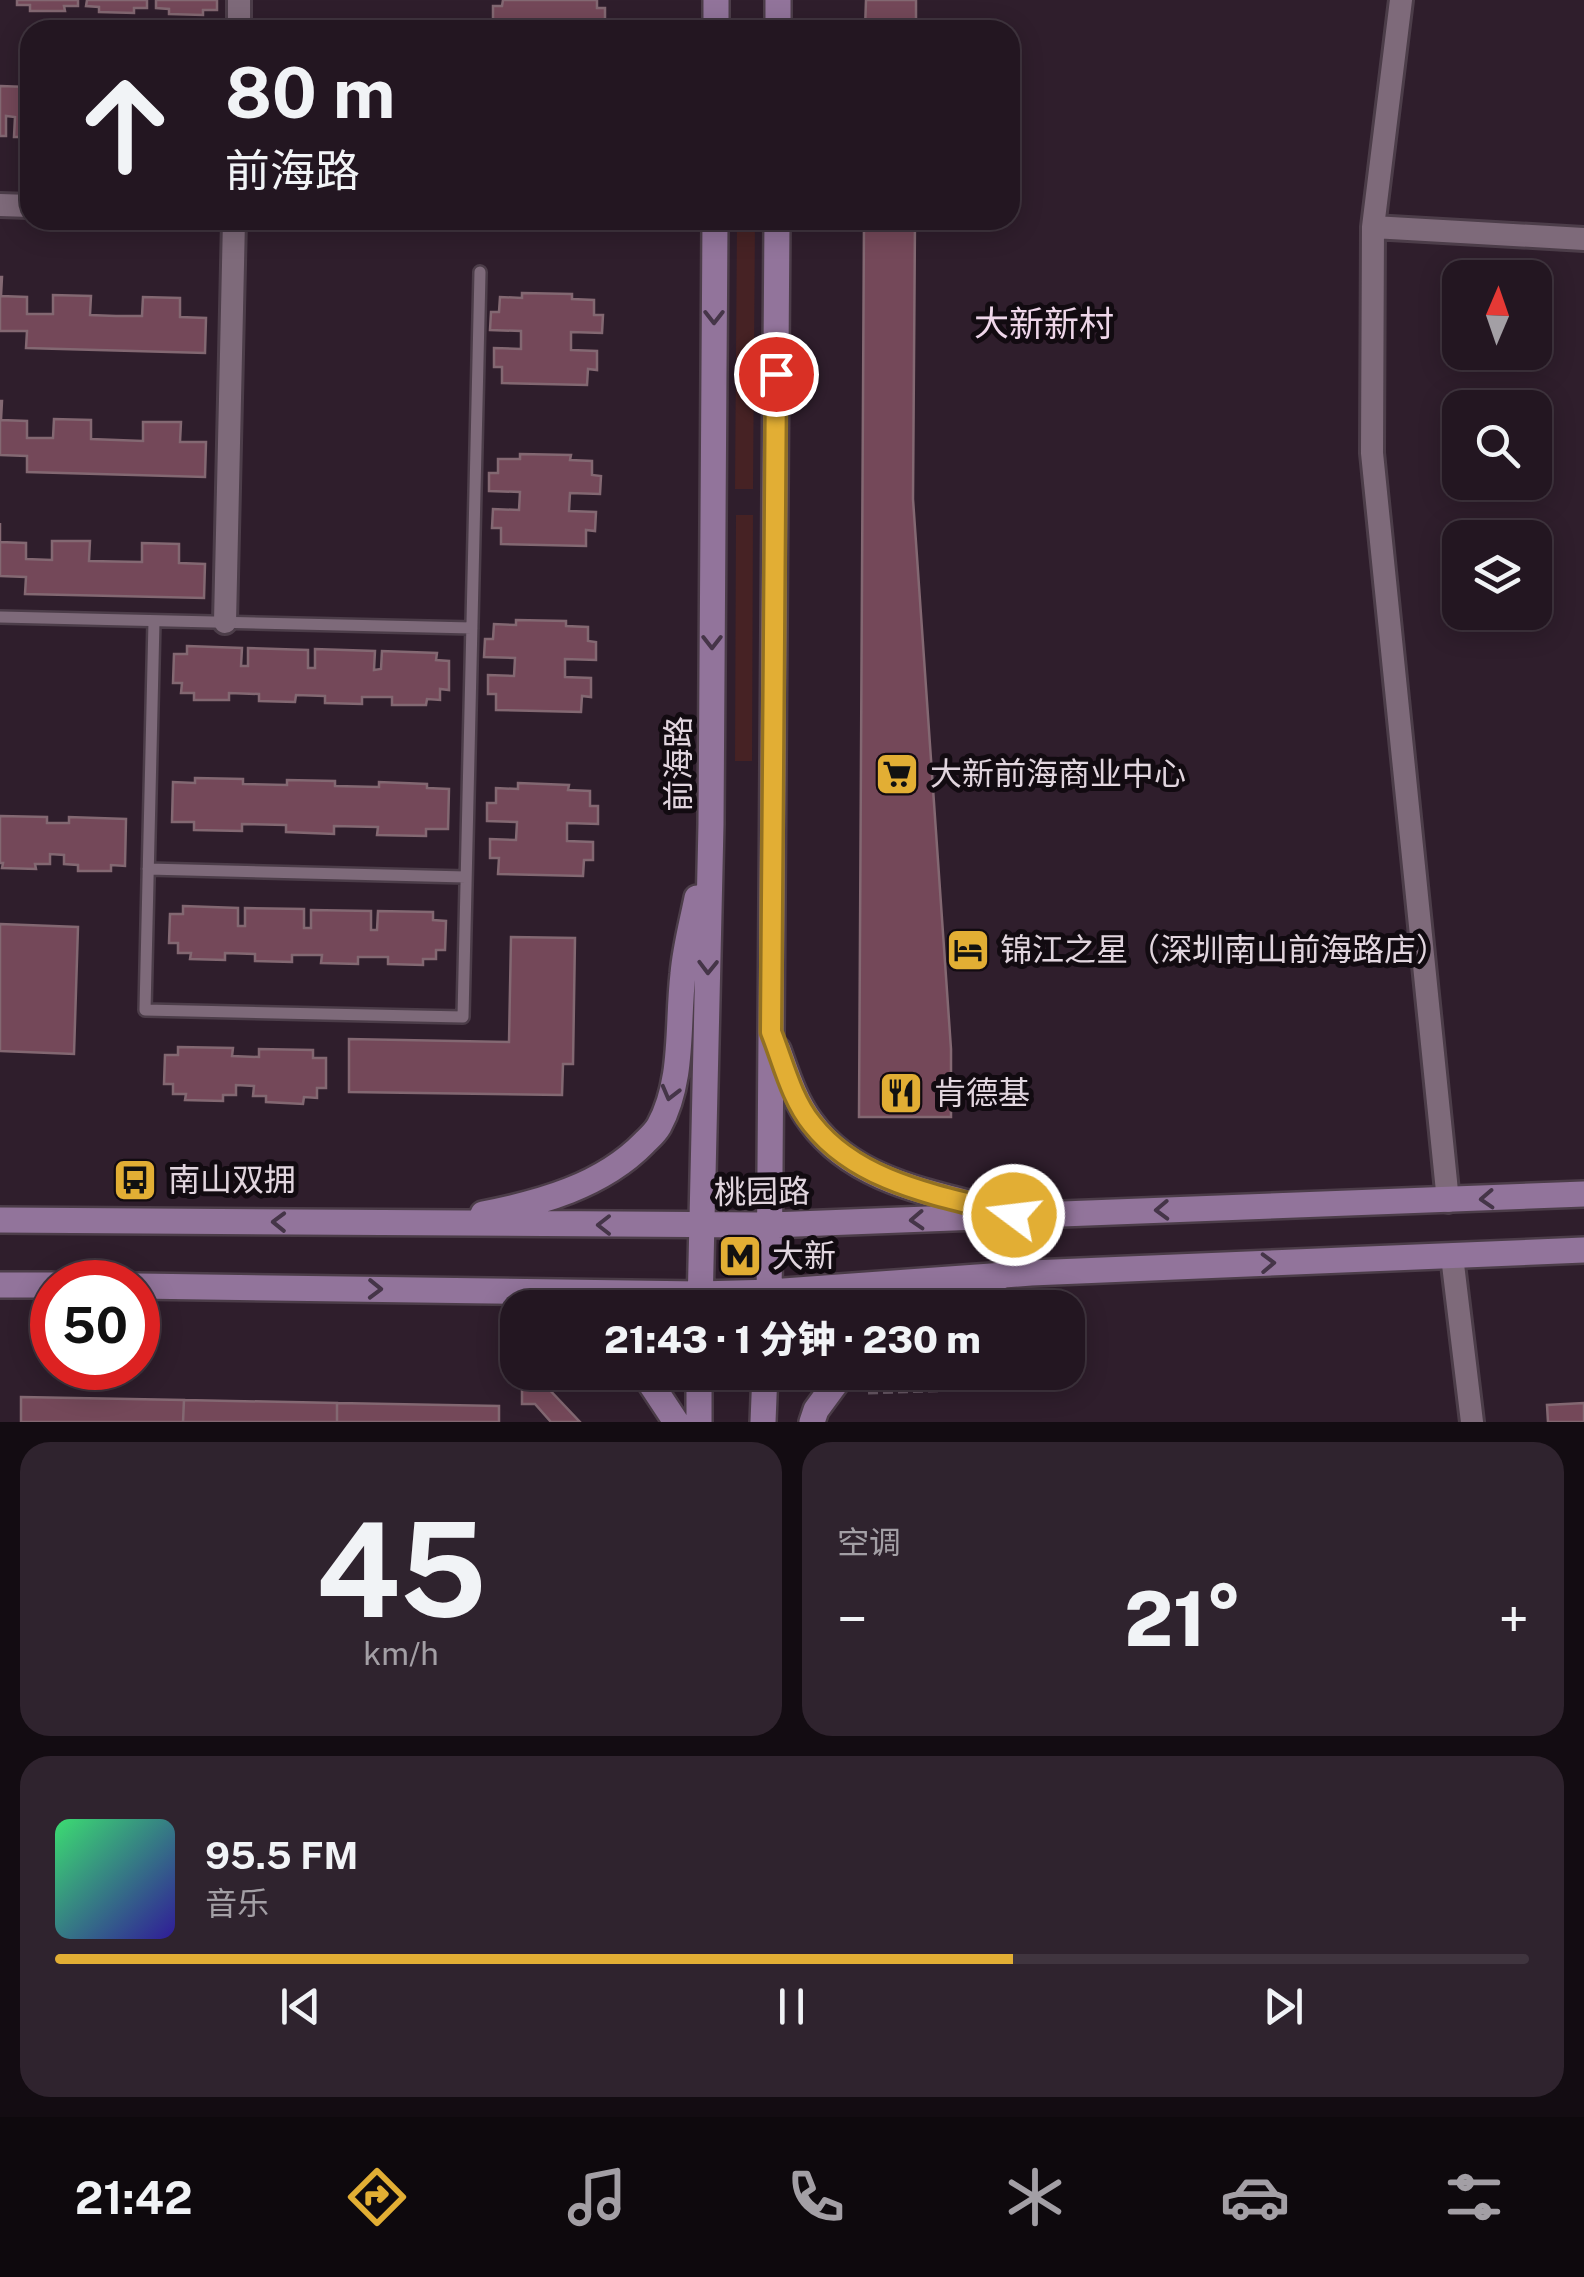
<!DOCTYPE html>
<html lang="zh">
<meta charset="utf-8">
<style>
:root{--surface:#231621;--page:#2f232e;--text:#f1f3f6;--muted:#a39fa5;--line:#40353f;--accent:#e2ae34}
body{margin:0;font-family:"Public Sans","Noto Sans SC",sans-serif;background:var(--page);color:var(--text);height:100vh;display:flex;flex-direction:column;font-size:38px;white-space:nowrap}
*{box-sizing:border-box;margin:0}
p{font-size:32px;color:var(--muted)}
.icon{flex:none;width:55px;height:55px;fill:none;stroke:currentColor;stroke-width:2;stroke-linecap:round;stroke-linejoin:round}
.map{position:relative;height:1422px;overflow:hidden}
.panel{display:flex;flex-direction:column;gap:20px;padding:20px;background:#130c12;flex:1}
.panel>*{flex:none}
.hud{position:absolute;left:20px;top:20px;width:1000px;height:210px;border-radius:30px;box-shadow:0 5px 25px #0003,0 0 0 2px var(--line);background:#231621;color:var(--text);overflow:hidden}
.needle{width:65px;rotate:2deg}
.controls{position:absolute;left:1442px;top:260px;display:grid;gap:20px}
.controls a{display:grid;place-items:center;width:110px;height:110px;border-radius:20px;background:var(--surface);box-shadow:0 5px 25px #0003,0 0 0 2px var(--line);font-size:50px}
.speed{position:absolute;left:30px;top:1260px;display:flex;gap:20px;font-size:50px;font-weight:700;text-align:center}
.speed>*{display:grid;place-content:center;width:130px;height:130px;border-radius:50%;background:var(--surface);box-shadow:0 5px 25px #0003,0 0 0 2px var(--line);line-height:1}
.speed .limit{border:15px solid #d22;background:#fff;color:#111}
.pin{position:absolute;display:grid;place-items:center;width:85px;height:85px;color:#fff;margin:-42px;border:5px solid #fff;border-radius:50%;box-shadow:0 2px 10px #0007}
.me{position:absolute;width:110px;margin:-55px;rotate:285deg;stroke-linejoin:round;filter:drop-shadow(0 0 8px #0008)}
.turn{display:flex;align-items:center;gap:35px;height:210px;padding:0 40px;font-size:45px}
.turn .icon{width:130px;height:130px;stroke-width:2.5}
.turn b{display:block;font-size:70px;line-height:85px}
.big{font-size:75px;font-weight:800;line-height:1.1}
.panel .card{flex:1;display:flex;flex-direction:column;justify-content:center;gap:15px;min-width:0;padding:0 35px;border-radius:30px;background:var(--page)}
.panel .dial{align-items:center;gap:0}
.dial b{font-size:130px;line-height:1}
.song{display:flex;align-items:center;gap:30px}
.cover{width:120px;height:120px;border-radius:15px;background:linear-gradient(135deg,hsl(140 70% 55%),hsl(250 70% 35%))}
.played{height:10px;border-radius:5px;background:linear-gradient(90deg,var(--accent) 65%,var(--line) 65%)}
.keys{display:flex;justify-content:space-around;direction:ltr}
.heat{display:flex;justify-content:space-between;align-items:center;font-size:55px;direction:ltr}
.panel .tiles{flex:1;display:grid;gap:20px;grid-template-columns:1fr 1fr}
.card:last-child{grid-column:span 2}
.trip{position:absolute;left:500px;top:1290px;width:585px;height:100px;border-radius:30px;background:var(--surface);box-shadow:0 5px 25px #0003,0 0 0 2px var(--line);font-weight:800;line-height:100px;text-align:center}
.tab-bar{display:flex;height:160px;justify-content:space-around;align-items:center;background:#0e090d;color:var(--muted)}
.tab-bar .icon{width:70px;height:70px}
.tab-bar .selected{color:var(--accent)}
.tab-bar b{font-size:45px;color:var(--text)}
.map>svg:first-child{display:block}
.green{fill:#462224}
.building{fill:#744859;stroke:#836872;stroke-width:2.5}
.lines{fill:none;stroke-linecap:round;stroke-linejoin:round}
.service-casing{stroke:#4c3d49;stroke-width:16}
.minor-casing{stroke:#4c3d49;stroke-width:28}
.secondary-casing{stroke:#4c3d49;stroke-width:30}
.path{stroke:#695966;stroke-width:5;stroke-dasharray:10 5;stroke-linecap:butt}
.service{stroke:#7e6a7a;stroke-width:11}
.minor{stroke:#7e6a7a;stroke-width:22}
.secondary{stroke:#92749b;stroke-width:25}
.oneway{stroke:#453548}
.route-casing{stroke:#937122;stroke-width:25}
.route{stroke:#e2ae34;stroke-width:18}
.labels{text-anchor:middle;stroke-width:10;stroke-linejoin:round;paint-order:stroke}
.street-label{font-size:32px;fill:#e1d5de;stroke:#120b11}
.poi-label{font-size:32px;fill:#e1d5de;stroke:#120b11;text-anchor:start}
.neighbourhood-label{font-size:35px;fill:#eed6e9;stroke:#120b11}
</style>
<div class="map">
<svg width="1584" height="1422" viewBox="0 0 1584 1422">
<rect width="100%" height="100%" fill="#2f1e2c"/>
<path class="green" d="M737 220H755L753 489H735Z
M736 515H753L752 761H735Z"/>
<path class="building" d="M17 0H78V6H64L65 11H30V5H17Z
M87 0H147V8H134V13L99 12V7L86 6Z
M156 0H217V10H203V15L169 14V9L156 8Z
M503 0H597V8H605V26H574V30H524V25L493 24V6H502Z
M866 0H916V30H865Z
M29 81 30 143H27V137H14L15 117 6 116V136H0V86L28 87Z
M864 220H915L913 499 951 1049V1117H859Z
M0 277H2L1 296 27 297V314H53V295L91 296 90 315 116 316H142L143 297 180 298V317L206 318 205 353 26 348 27 331H0Z
M522 293 572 294V299L594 300V315H603L602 333 571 332V350L597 351V370L588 369 587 385 502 383V367H494V348L521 349V331L490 330 491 312H499L500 297 522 298Z
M0 401H2L1 420 27 421V438H53L54 419 91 420V439L143 441V422H181L180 442H206L205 477 27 472V456L0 455Z
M520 454 571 455 570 460 592 461V475L601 476 600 494 570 493 569 511 596 512 595 531 586 530V546L501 544V528H492L493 509 519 510 520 492 489 491V473H498V459H520Z
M0 523V542L26 543V559L52 560V541H90L89 561 142 562V543L179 544V563L205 564 204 598 25 594 26 577 0 576Z
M516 620 566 621V626L588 627V641L596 642V660L565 659V677L591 678V697L582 696 581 712 496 710V694H488V675L514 676 515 658 484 657 485 639H493L494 624 516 625Z
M187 646 242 648 241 666H248V648L308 650V668H315V649L375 651 374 670 381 669 382 651 437 653 436 660 449 661V690L440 689V700L427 699 426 705H392V697H362V704L325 703V696L296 695 295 702 259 701V694L229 693V700H194V693H181L182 683H173L174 654H187Z
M195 778 243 779V784L287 785V780L335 781V786L379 787V782L427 784V788L449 789 448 829H426V836L377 835 378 827 334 826V834L286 832V825L242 824V831L194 830V822H172L173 782 195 783Z
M518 783 569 785 568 790 590 791V806H598V824L567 823V841L593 842V860H584L583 876 498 874 499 858H490V839L516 840 517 822 487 821V803H496V788L518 789Z
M0 816 47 817V823H69V817L126 819 125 866 111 865V871H78V865L64 864V855L50 854V864H35L36 869 2 868 3 863H0Z
M183 906 238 908V926H245V908L304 909V928H311V910L371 911V930H377L378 911 433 912V920L446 921 445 950H436V959H423V965L388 964V957H358V964L321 963 322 955H292V962L255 961V954L225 953V960L190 959 191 953H178V943H169L170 914H183Z
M0 924 78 927 74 1054 0 1051Z
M511 937 575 938 573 1064H563L562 1095 349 1092V1039L509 1042Z
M178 1047 233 1048 232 1056 259 1057V1049L313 1050V1058H326V1088H317V1098L304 1097 303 1104 266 1102V1096H253L254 1086 236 1085V1095H223V1101L185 1100 186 1094H173V1084H164L165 1055H178Z
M522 1384H544L580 1422H551L535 1404H522Z
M21 1397 184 1400 183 1422H21Z
M184 1400 337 1403V1422H183Z
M337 1403 499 1406V1422H337Z
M1584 1403V1422H1548L1547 1405Z"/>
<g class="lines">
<g class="service-casing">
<path id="service" d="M0 617 472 628
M154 621 145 1010 463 1017 480 272
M148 869 466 877"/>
</g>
<g class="minor-casing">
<path id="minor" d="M1401 0 1373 227 1372 453 1448 1201
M239 30V0
M0 205 30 206
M1373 227 1584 239
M225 622 234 220
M1452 1256 1472 1422"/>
</g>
<g class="secondary-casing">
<path id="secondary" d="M716 30V0
M778 30V0
M778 1050C787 1075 795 1101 811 1122 853 1180 927 1192 992 1209
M483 1214C540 1203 602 1186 644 1143 649 1138 655 1133 659 1126 684 1080 677 1025 683 974 685 949 692 923 697 898
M0 1220 771 1225 1584 1194
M0 1285H52
M138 1286 700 1294 770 1292 1031 1273 1584 1250
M769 1305 777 220
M700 1308 711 824 715 220
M933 1308 994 1286
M643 1372 676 1422
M699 1422V1372
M763 1422 765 1372
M812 1422 816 1410 844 1372"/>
</g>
<path class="path" d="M868 1392 1021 1387 1020 1372"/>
<use href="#service" class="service"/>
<use href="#minor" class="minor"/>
<use href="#secondary" class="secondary"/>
</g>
<defs><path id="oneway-chevron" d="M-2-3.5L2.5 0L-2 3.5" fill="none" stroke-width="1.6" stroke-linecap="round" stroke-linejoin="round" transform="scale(2.5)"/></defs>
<g class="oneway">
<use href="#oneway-chevron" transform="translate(714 317) rotate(90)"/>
<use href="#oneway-chevron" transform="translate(712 642) rotate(90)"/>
<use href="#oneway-chevron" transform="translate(708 967) rotate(91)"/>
<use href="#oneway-chevron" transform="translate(670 1093) rotate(105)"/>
<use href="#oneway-chevron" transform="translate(1487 1199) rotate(177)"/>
<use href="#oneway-chevron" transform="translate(1162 1210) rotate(178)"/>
<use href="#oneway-chevron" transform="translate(917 1220) rotate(177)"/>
<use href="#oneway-chevron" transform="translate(279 1222) rotate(-179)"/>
<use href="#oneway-chevron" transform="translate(604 1225) rotate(-180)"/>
<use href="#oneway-chevron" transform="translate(1268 1263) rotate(-2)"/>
<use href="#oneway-chevron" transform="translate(375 1289) rotate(1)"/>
</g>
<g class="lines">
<g class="route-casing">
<path id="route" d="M776 374 771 1032C783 1062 791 1098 812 1124 860 1185 944 1196 1014 1215"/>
</g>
<use href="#route" class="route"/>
</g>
<defs>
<g id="supermarket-square" transform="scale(2.25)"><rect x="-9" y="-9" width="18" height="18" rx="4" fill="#e2ae34" stroke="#120b11"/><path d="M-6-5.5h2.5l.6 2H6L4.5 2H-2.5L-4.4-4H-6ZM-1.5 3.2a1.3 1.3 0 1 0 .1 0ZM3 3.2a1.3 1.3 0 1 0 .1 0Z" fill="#111"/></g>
<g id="hotel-square" transform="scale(2.25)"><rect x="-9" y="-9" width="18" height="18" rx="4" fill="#e2ae34" stroke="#120b11"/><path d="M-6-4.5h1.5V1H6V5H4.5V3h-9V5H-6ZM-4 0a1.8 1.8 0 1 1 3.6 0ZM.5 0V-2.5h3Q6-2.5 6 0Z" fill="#111"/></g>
<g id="restaurant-square" transform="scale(2.25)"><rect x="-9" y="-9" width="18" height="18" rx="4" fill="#e2ae34" stroke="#120b11"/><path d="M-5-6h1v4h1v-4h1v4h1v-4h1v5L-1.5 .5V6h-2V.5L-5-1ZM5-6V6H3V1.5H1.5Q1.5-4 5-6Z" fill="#111"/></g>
<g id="bus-square" transform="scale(2.25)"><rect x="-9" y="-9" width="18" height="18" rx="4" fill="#e2ae34" stroke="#120b11"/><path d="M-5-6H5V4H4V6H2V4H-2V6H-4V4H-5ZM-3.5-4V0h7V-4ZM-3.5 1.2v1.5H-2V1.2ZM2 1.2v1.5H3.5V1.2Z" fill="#111"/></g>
<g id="metro-square" transform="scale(2.25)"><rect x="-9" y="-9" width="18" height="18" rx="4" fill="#e2ae34" stroke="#120b11"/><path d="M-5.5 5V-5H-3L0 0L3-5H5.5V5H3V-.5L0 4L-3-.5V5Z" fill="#111"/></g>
</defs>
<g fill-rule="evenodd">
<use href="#supermarket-square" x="897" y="774"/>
<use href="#hotel-square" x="968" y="950"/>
<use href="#restaurant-square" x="901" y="1093"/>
<use href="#bus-square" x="135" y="1180"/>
<use href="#metro-square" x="740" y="1256"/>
</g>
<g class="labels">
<g class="street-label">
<text transform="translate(679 764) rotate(-90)" y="11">前海路</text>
<text transform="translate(762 1192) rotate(-1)" y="11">桃园路</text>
</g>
<g class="poi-label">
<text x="930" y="785">大新前海商业中心</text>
<text x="1000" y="961">锦江之星（深圳南山前海路店）</text>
<text x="934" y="1104">肯德基</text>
<text x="168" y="1191">南山双拥</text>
<text x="772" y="1267">大新</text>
</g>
<g class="neighbourhood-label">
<text x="1044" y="336">大新新村</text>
</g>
</g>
</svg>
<div class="controls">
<a><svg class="needle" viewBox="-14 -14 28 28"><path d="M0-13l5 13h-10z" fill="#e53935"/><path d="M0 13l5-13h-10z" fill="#a39fa5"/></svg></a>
<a><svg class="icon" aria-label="search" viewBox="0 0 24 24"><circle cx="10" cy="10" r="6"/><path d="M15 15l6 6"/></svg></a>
<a><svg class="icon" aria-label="layers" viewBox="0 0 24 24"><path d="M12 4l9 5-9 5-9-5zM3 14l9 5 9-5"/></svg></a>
</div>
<div class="speed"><div class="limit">50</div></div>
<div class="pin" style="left:776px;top:374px;background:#d93025"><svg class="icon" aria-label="arrive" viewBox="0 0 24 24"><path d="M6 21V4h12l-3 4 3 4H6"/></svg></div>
<svg class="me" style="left:1014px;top:1215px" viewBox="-20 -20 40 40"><circle r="17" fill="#e2ae34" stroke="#fff" stroke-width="3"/><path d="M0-11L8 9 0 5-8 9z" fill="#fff"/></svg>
<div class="trip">21:43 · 1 分钟 · 230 m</div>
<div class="hud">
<div class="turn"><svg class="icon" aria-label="ahead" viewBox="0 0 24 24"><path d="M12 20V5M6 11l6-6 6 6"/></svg><div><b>80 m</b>前海路</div></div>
</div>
</div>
<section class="panel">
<div class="tiles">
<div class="card dial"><b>45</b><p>km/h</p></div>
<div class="card"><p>空调</p>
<div class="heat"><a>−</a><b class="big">21°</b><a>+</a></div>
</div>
<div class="card">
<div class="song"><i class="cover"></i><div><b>95.5 FM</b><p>音乐</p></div></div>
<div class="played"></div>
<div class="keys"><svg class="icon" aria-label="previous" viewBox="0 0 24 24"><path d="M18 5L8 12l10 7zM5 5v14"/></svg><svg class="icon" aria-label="pause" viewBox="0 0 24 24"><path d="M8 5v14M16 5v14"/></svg><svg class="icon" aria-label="next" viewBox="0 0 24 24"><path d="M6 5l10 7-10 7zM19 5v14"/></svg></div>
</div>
</div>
</section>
<nav class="tab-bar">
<b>21:42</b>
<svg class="icon selected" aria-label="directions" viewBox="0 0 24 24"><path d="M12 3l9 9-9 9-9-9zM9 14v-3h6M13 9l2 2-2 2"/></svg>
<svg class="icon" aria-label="music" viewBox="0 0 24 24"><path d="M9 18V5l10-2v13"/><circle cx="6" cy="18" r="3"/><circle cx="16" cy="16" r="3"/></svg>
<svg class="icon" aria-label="phone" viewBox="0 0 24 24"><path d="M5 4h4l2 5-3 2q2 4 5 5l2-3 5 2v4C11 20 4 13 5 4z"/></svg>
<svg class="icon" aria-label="climate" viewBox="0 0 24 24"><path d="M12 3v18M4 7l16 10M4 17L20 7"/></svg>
<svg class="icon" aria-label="car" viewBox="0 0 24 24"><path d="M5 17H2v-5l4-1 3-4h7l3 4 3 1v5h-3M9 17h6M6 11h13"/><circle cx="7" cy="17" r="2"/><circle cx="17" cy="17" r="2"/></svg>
<svg class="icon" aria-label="filters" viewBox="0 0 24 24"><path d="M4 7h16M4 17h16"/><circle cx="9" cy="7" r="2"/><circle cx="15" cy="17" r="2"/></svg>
</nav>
